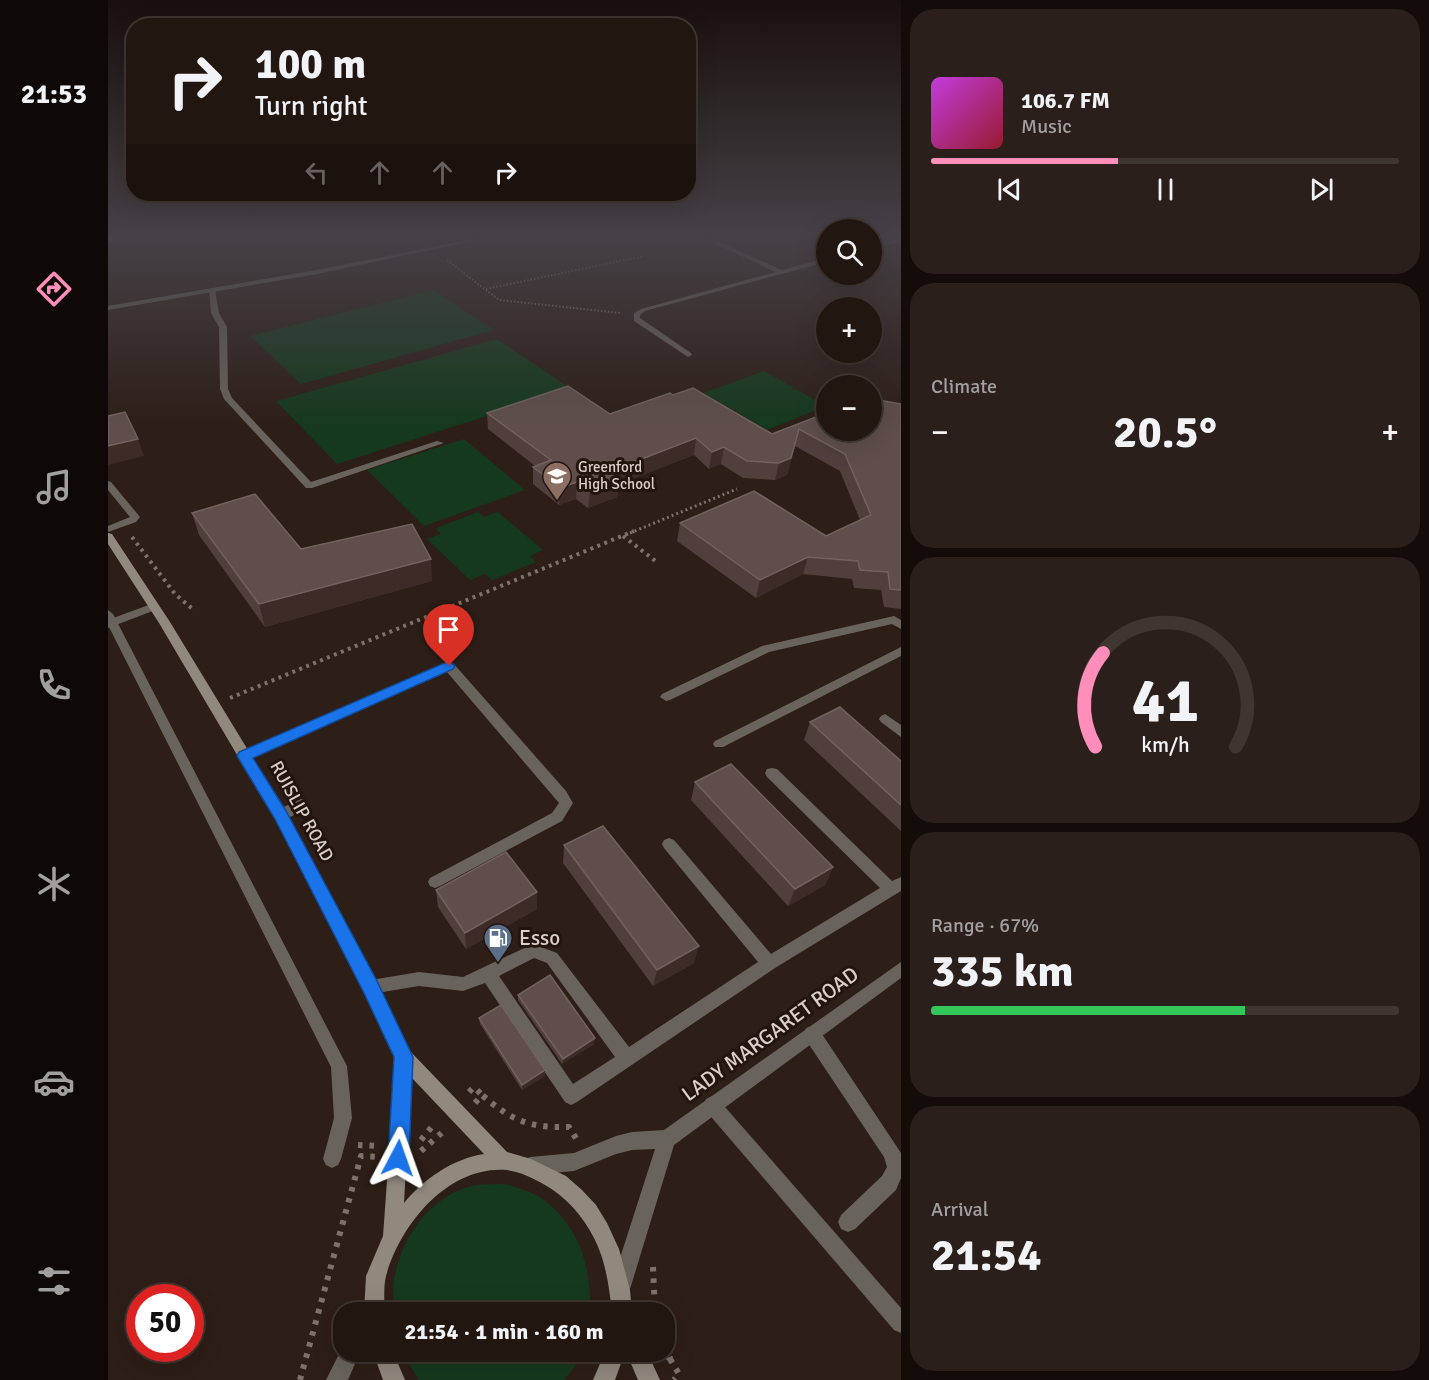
<!DOCTYPE html>
<meta charset="utf-8">
<style>
:root{--surface:#221611;--page:#2a1f1a;--text:#f1f3f6;--muted:#a29f9f;--line:#3f3531;--accent:#ff8eba}
body{margin:0;font-family:Signika,sans-serif;background:var(--page);color:var(--text);height:100vh;display:flex;flex-direction:column;font-size:22px;white-space:nowrap}
*{box-sizing:border-box;margin:0}
p{font-size:20px;color:var(--muted)}
.icon{flex:none;width:33px;height:33px;fill:none;stroke:currentColor;stroke-width:2;stroke-linecap:round;stroke-linejoin:round}
.map{position:relative;flex:1;overflow:hidden}
.drawer{display:flex;flex-direction:column;gap:9px;padding:9px;background:#130c09;width:528px}
.drawer>*{flex:none}
.banner{position:absolute;left:18px;top:18px;width:570px;height:183px;border-radius:24px;box-shadow:0 6px 24px #0002,0 0 0 2px var(--line);background:#221611;color:var(--text);overflow:hidden}
.buttons{position:absolute;left:708px;top:219px;display:grid;gap:12px}
.buttons a{display:grid;place-items:center;width:66px;height:66px;border-radius:50%;background:var(--surface);box-shadow:0 6px 24px #0002,0 0 0 2px var(--line);font-size:30px}
.speed{position:absolute;left:18px;top:1284px;display:flex;gap:12px;font-size:30px;font-weight:700;text-align:center}
.speed>*{display:grid;place-content:center;width:78px;height:78px;border-radius:50%;background:var(--surface);box-shadow:0 6px 24px #0002,0 0 0 2px var(--line);line-height:1}
.speed .limit{border:9px solid #d22;background:#fff;color:#111}
.pin{position:absolute;display:grid;place-items:center;width:51px;height:51px;color:#fff;margin:-62px -26px;border-radius:50% 50% 50% 0;rotate:-45deg;box-shadow:0 0 6px #0007}
.pin .icon{rotate:45deg}
.me{position:absolute;width:66px;margin:-33px;rotate:4deg;stroke-linejoin:round;filter:drop-shadow(0 0 4px #0008)}
.turn{display:flex;align-items:center;gap:21px;height:126px;padding:0 30px;font-size:27px}
.turn .icon{width:78px;height:78px;stroke-width:2.5}
.turn b{display:block;font-size:42px;line-height:51px}
.lanes{display:flex;align-items:center;height:57px;padding:0 30px;background:#0003;justify-content:center;gap:30px;direction:ltr}
.lanes .off{opacity:.35}
.big{font-size:45px;font-weight:700;line-height:1.1}
.drawer .widget{flex:1;display:flex;flex-direction:column;justify-content:center;gap:9px;min-width:0;padding:0 21px;border-radius:24px;background:var(--page)}
.drawer .dial{align-items:center;gap:0}
.dial svg{height:156px;overflow:visible;fill:none;stroke:var(--line);stroke-width:7;stroke-linecap:round;text-anchor:middle}
.dial text{fill:var(--text);stroke:none}
.song{display:flex;align-items:center;gap:18px}
.cover{width:72px;height:72px;border-radius:9px;background:linear-gradient(135deg,hsl(290 70% 55%),hsl(350 70% 35%))}
.played{height:6px;border-radius:3px;background:linear-gradient(90deg,var(--accent) 40%,var(--line) 40%)}
.keys{display:flex;justify-content:space-around;direction:ltr}
.heat{display:flex;justify-content:space-between;align-items:center;font-size:33px;direction:ltr}
.charge{height:9px;border-radius:4px;background:linear-gradient(90deg,#34c759 67%,var(--line) 0)}
.trip{position:absolute;left:225px;top:1302px;width:342px;height:60px;border-radius:24px;background:var(--surface);box-shadow:0 6px 24px #0002,0 0 0 2px var(--line);font-weight:700;line-height:60px;text-align:center}
main{display:flex;flex:1;min-height:0}
.dock{display:flex;flex-direction:column;width:108px;justify-content:space-around;align-items:center;background:#0e0907;color:var(--muted)}
.dock .icon{width:42px;height:42px}
.dock .on{color:var(--accent)}
.dock b{font-size:27px;color:var(--text)}
.map>svg:first-child{display:block}
.green{fill:#15391d}
.lines{fill:none;stroke-linecap:round;stroke-linejoin:round}
.path-far3{stroke:#7e716b;stroke-width:2;stroke-dasharray:1.5 2;stroke-linecap:butt}
.path-far2{stroke:#7e716b;stroke-width:3;stroke-dasharray:2 3;stroke-linecap:butt}
.path-far1{stroke:#7e716b;stroke-width:4;stroke-dasharray:3 4.5;stroke-linecap:butt}
.path{stroke:#7e716b;stroke-width:6;stroke-dasharray:4.5 7;stroke-linecap:butt}
.service{fill:#69635d;fill-rule:evenodd}
.minor{fill:#69635d;fill-rule:evenodd}
.tertiary{fill:#69635d;fill-rule:evenodd}
.secondary{fill:#91887e;fill-rule:evenodd}
.wall{fill:#503f3c}
.shaded-wall{fill:#3c2b27}
.building{fill:#5f4e4b;stroke:#72625f;stroke-width:1.5}
.route{fill:#1a73e8;stroke:#114b97;stroke-width:1.5}
.labels{text-anchor:middle;stroke-width:6;stroke-linejoin:round;paint-order:stroke}
.far-poi-label{font-size:15px;fill:#dacfca;stroke:#23150e;text-anchor:start}
.street-label{font-size:18px;fill:#dacfca;stroke:#23150e}
.near-poi-label{font-size:21px;fill:#dacfca;stroke:#23150e;text-anchor:start}
.near-street-label{font-size:21px;fill:#dacfca;stroke:#23150e}
</style>
<main>
<nav class="dock">
<b>21:53</b>
<svg class="icon on" aria-label="directions" viewBox="0 0 24 24"><path d="M12 3l9 9-9 9-9-9zM9 14v-3h6M13 9l2 2-2 2"/></svg>
<svg class="icon" aria-label="music" viewBox="0 0 24 24"><path d="M9 18V5l10-2v13"/><circle cx="6" cy="18" r="3"/><circle cx="16" cy="16" r="3"/></svg>
<svg class="icon" aria-label="phone" viewBox="0 0 24 24"><path d="M5 4h4l2 5-3 2q2 4 5 5l2-3 5 2v4C11 20 4 13 5 4z"/></svg>
<svg class="icon" aria-label="climate" viewBox="0 0 24 24"><path d="M12 3v18M4 7l16 10M4 17L20 7"/></svg>
<svg class="icon" aria-label="car" viewBox="0 0 24 24"><path d="M5 17H2v-5l4-1 3-4h7l3 4 3 1v5h-3M9 17h6M6 11h13"/><circle cx="7" cy="17" r="2"/><circle cx="17" cy="17" r="2"/></svg>
<svg class="icon" aria-label="filters" viewBox="0 0 24 24"><path d="M4 7h16M4 17h16"/><circle cx="9" cy="7" r="2"/><circle cx="15" cy="17" r="2"/></svg>
</nav>
<div class="map">
<svg width="793" height="1380" viewBox="0 0 793 1380">
<rect width="100%" height="100%" fill="#2d1e17"/>
<path class="green" d="M325 290 386 330 193 384 142 336Z
M389 339 463 389 229 464 168 401Z
M656 371 686 388 682 390 688 389 718 406 659 430 627 411 631 409 625 410 595 393Z
M356 439 417 490 316 526 259 470Z
M370 512 376 517 390 512 435 550 422 556 428 562 384 580 377 574 362 580 319 539 333 534 328 528Z
M397 1184C407 1187 419 1190 428 1195 470 1220 484 1266 482 1312H285C286 1302 284 1291 286 1280 292 1238 325 1192 369 1185 378 1184 388 1184 397 1184Z
M294 1352H473L468 1365 456 1380H311Z"/>
<g class="lines">
<path class="path-far3" d="M339 260 391 300 512 313
M378 289 536 256"/>
<path class="path-far2" d="M522 533 629 489"/>
<path class="path-far1" d="M515 536 550 563
M24 537 67 594 87 611
M122 698 526 531"/>
<path class="path" d="M361 1092 366 1087 374 1095
M367 1103 374 1095C404 1121 422 1128 461 1127L469 1140
M313 1140 327 1123
M250 1145 269 1146
M313 1151 337 1130
M545 1267 547 1312
M556 1347 562 1358 559 1362
M562 1359 571 1374 566 1380
M192 1380 253 1156 270 1157"/>
<path class="service" d="M104 288 107 290 111 313 119 327 120 389 124 398 203 482 329 441 336 443 204 488H198L116 399 112 389 111 327 103 313 101 290Z
M0 481 3 482 32 517 28 522 0 532V526L22 517 0 490Z
M0 610 5 614 239 1066 244 1118 233 1159 230 1165 224 1168 218 1165 215 1159 226 1118 223 1067 0 625Z
M786 616 793 620V629L784 624 661 652 562 700 558 701 552 697 554 694 654 646Z
M793 647V656L615 747H607L605 744 607 741Z
M777 714 793 725V737L773 722 771 719 773 716Z
M664 768 669 769 784 881 793 877V891L667 968 469 1102 463 1105 457 1102 377 983 355 991 311 986 263 994 257 992 255 987 257 982 263 980 311 972 355 977 425 944 449 953 521 1047 650 962 556 848 554 844 556 840 561 838 566 840 663 954 772 888 659 777 657 773 659 769ZM426 958 439 963 507 1057 465 1084 391 976Z
M193 799 198 800 200 804C194 812 177 822 167 819L165 815 167 811Z
M704 1026 710 1028 793 1153V1178L788 1190 747 1229 740 1232 733 1229 730 1222 733 1215 774 1176 779 1167 776 1157 698 1040 696 1034 698 1028Z
M604 1096 610 1099 793 1308V1333L786 1330 598 1111 595 1105 598 1099Z"/>
<path class="minor" d="M5 235H91L88 237 3 238Z
M384 235H394L209 274 0 310V306L209 270Z
M589 235H596L674 270 718 258V262L537 311 532 315V318L583 353 584 355 580 357 526 321V313L533 309 667 272Z
M788 239 793 240V244L788 243 764 249V245Z
M46 603 51 607 50 609 0 628V620Z
M341 662 345 663 458 791 465 803 454 821 332 886 327 888 322 886 320 882 322 878 444 813 451 803 339 672 142 759H132L131 756 132 753Z"/>
<path class="tertiary" d="M793 962V978L566 1145 523 1286 520 1293 513 1296 506 1293 503 1286 547 1149 524 1150 508 1154 466 1171 422 1175 416 1172 413 1166 416 1160 422 1157 466 1153 508 1136 524 1132 556 1130Z
M236 1344V1352H252L240 1380H218Z"/>
<path class="secondary" d="M4 235H10L0 244V239Z
M0 533 4 534 62 622 177 811 269 982 302 1051 399 1152 423 1159 458 1176 474 1190 488 1205 499 1223 511 1249 522 1290 524 1312H504C501 1287 498 1261 486 1238 475 1216 458 1197 437 1185 425 1178 413 1172 399 1170 340 1165 292 1225 278 1276 275 1288 277 1301 276 1312H256L258 1276 275 1236 288 1057 257 992 167 819 51 623 0 544ZM303 1077 376 1154C344 1159 316 1179 296 1203Z
M265 1352H285L297 1380H275Z
M497 1352H517L507 1380H485Z
M518 1352H539L552 1380H530Z"/>
</g>
<path class="wall" d="M565 395 664 434 718 413V430L793 404V609L776 607 773 590 746 588 744 579 695 574 648 598 569 541 572 523 718 536 752 520 732 471 687 446 679 475 667 480 635 478 613 464 601 469 586 455 511 484 509 497 480 508 468 499 451 505 425 484V467L427 466 380 429 379 413 502 414Z
M84 513 193 549 324 581 157 627 91 535Z
M702 722 793 761V831L696 740Z
M587 782 725 867 717 885 680 906 583 800Z
M456 845 586 963 545 986 455 863Z
M328 890 429 892V909L358 949 330 907Z
M410 995 486 1044 454 1064 410 1000Z
M371 1018 437 1070V1076L414 1090 372 1024Z"/>
<path class="shaded-wall" d="M691 429 679 475 667 480 671 463Z
M588 438 586 455 511 484 509 497 480 508 482 491 500 472Z
M30 439 36 456 0 465V446Z
M616 447 613 464 601 469 604 452Z
M469 482 468 499 451 505 452 488Z
M700 557 695 574 648 598 652 580Z
M323 559 324 581 157 627 151 604Z
M725 867 717 885 680 906 687 889Z
M429 892V909L358 949 357 933Z
M591 946 586 963 545 986 549 970Z
M487 1038 486 1044 454 1064 455 1059Z
M437 1070V1076L414 1090V1085Z"/>
<path class="building" d="M460 386 502 414 562 393 565 395 585 388 664 434 718 413V430H764V403L765 399 793 404V590L782 589 780 572 752 570 750 561 700 557 652 580 572 523 646 491 718 536 763 515 737 454 691 429 683 458 671 463 639 461 616 447 604 452 588 438 500 472 511 480 482 491 469 482 452 488 425 467 443 460 379 413Z
M17 412 30 439 0 446V416Z
M147 494 193 549 304 524 323 559 151 604 84 513Z
M732 707 793 761V805L702 722Z
M623 764 725 867 687 889 587 782Z
M495 826 591 946 549 970 456 845Z
M398 852 429 892 357 933 328 890Z
M442 975 487 1038 455 1059 410 995Z
M393 1005 437 1070 414 1085 371 1018Z"/>
<linearGradient id="sky" x2="0" y2="1"><stop stop-color="#19100d"/><stop offset="0.55" stop-color="#464147"/><stop offset="1" stop-color="#464147" stop-opacity="0"/></linearGradient>
<rect width="793" height="428" fill="url(#sky)"/>
<path class="route" d="M341 661 347 666 345 669 145 758 178 811 269 981 305 1057 301 1158 298 1165 290 1168 283 1165 280 1158 286 1057 256 993 167 819 129 756 131 752Z"/>
<defs>
<g id="school-pin" transform="scale(1.5)"><path d="M0 17L-7.5 6A9.5 9.5 0 1 1 7.5 6Z" fill="#8d6e63" stroke="#23150e"/><path d="M0-5L7-2L0 1L-7-2ZM-4 1L0 2.5L4 1V4Q0 6-4 4Z" fill="#fff"/></g>
<g id="fuel-pin" transform="scale(1.5)"><path d="M0 17L-7.5 6A9.5 9.5 0 1 1 7.5 6Z" fill="#5c6f8a" stroke="#23150e"/><path d="M-5.5-6h7V0h2V4h1.3V-2.5L3-4.5l.8-.8L6-3V5H2.5V1h-1V6h-7ZM-4.2-4.7v3.2H.2V-4.7Z" fill="#fff"/></g>
</defs>
<g fill-rule="evenodd">
<use href="#school-pin" x="449" y="476"/>
<use href="#fuel-pin" x="390" y="938"/>
</g>
<g class="labels">
<g class="far-poi-label">
<text x="470" y="472">Greenford<tspan x="470" dy="17">High School</tspan></text>
</g>
<g class="street-label">
<text transform="translate(194 811) rotate(61)" y="6">RUISLIP ROAD</text>
</g>
<g class="near-poi-label">
<text x="411" y="945">Esso</text>
</g>
<g class="near-street-label">
<text transform="translate(662 1034) rotate(-36)" y="7">LADY MARGARET ROAD</text>
</g>
</g>
</svg>
<div class="buttons">
<a><svg class="icon" aria-label="search" viewBox="0 0 24 24"><circle cx="10" cy="10" r="6"/><path d="M15 15l6 6"/></svg></a>
<a>+</a>
<a>−</a>
</div>
<div class="speed"><div class="limit">50</div></div>
<div class="pin" style="left:341px;top:666px;background:#d93025"><svg class="icon" aria-label="arrive" viewBox="0 0 24 24"><path d="M6 21V4h12l-3 4 3 4H6"/></svg></div>
<svg class="me" style="left:290px;top:1158px" viewBox="-20 -20 40 40"><path d="M0-17L14 15 0 8-14 15z" fill="#1a73e8" stroke="#fff" stroke-width="4"/></svg>
<div class="trip">21:54 · 1 min · 160 m</div>
<div class="banner">
<div class="turn"><svg class="icon" aria-label="right" viewBox="0 0 24 24"><path d="M7 20v-9h11M14 6l5 5-5 5"/></svg><div><b>100 m</b>Turn right</div></div>
<div class="lanes"><svg class="icon off" aria-label="left" viewBox="0 0 24 24"><path d="M17 20v-9H6M10 6l-5 5 5 5"/></svg><svg class="icon off" aria-label="ahead" viewBox="0 0 24 24"><path d="M12 20V5M6 11l6-6 6 6"/></svg><svg class="icon off" aria-label="ahead" viewBox="0 0 24 24"><path d="M12 20V5M6 11l6-6 6 6"/></svg><svg class="icon" aria-label="right" viewBox="0 0 24 24"><path d="M7 20v-9h11M14 6l5 5-5 5"/></svg></div>
</div>
</div>
<section class="drawer">
<div class="widget">
<div class="song"><i class="cover"></i><div><b>106.7 FM</b><p>Music</p></div></div>
<div class="played"></div>
<div class="keys"><svg class="icon" aria-label="previous" viewBox="0 0 24 24"><path d="M18 5L8 12l10 7zM5 5v14"/></svg><svg class="icon" aria-label="pause" viewBox="0 0 24 24"><path d="M8 5v14M16 5v14"/></svg><svg class="icon" aria-label="next" viewBox="0 0 24 24"><path d="M6 5l10 7-10 7zM19 5v14"/></svg></div>
</div>
<div class="widget"><p>Climate</p>
<div class="heat"><a>−</a><b class="big">20.5°</b><a>+</a></div>
</div>
<div class="widget dial"><svg viewBox="0 0 100 80">
<path d="M14 69A42 42 0 1 1 86 69"/>
<path d="M14 69A42 42 0 0 1 18 21" stroke="#ff8eba"/>
<text x="50" y="56" font-size="32" font-weight="700">41</text>
<text x="50" y="72" font-size="11">km/h</text>
</svg></div>
<div class="widget"><p>Range · 67%</p><b class="big">335 km</b><div class="charge"></div></div>
<div class="widget"><p>Arrival</p><b class="big">21:54</b></div>
</section>
</main>
